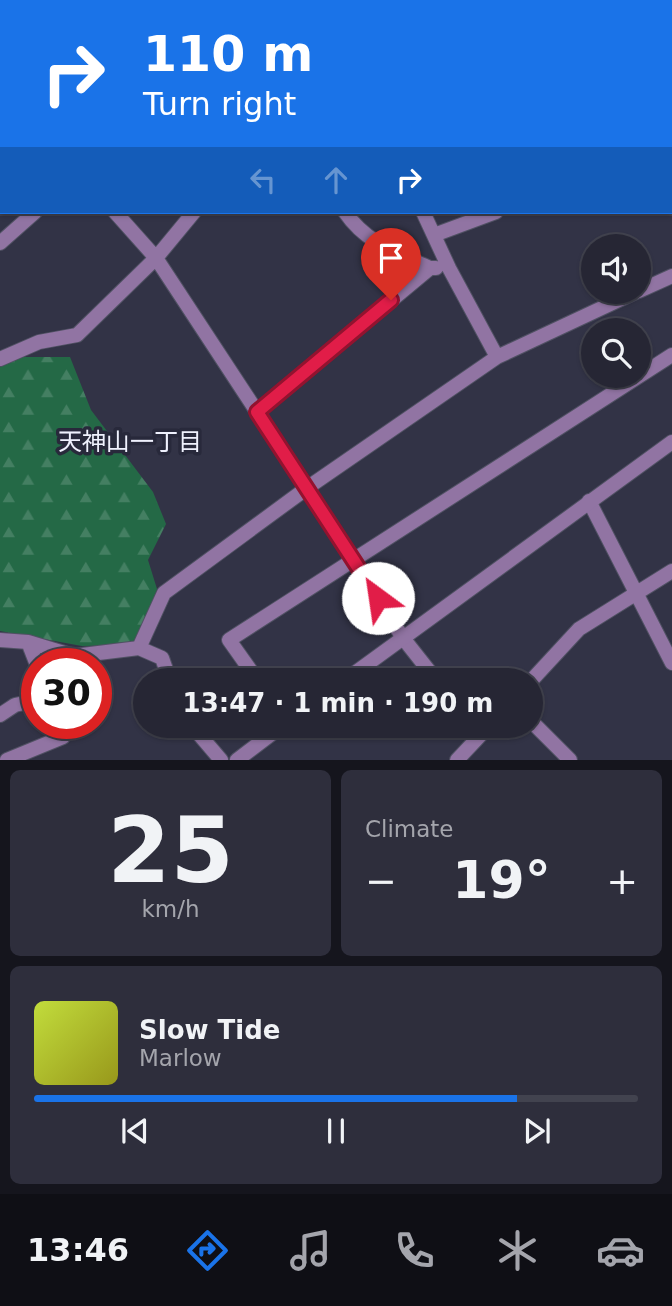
<!DOCTYPE html>
<meta charset="utf-8">
<style>
:root{--surface:#262634;--page:#2e2e3c;--text:#f1f3f6;--muted:#a4a5ac;--line:#42434f;--accent:#1a73e8}
body{margin:0;font-family:"DejaVu Sans","Noto Sans JP",sans-serif;background:var(--page);color:var(--text);height:100vh;display:flex;flex-direction:column;font-size:26px;white-space:nowrap}
*{box-sizing:border-box;margin:0}
p{font-size:23px;color:var(--muted)}
.icon{flex:none;width:38px;height:38px;fill:none;stroke:currentColor;stroke-width:2;stroke-linecap:round;stroke-linejoin:round}
.map{position:relative;height:760px;overflow:hidden}
.side{display:flex;flex-direction:column;gap:10px;padding:10px;background:#15151d;flex:1}
.side>*{flex:none}
.top-card{position:absolute;left:0px;top:0px;width:672px;height:214px;box-shadow:0 2px 5px #0004,0 0 0 2px var(--line);background:#1a73e8;color:#fff;overflow:hidden}
.buttons{position:absolute;left:581px;top:234px;display:grid;gap:14px}
.buttons a{display:grid;place-items:center;width:70px;height:70px;border-radius:50%;background:var(--surface);box-shadow:0 2px 5px #0004,0 0 0 2px var(--line);font-size:35px}
.speed{position:absolute;left:21px;top:648px;display:flex;gap:14px;font-size:35px;font-weight:700;text-align:center}
.speed>*{display:grid;place-content:center;width:91px;height:91px;border-radius:50%;background:var(--surface);box-shadow:0 2px 5px #0004,0 0 0 2px var(--line);line-height:1}
.speed .limit{border:10px solid #d22;background:#fff;color:#111}
.pin{position:absolute;display:grid;place-items:center;width:60px;height:60px;color:#fff;margin:-72px -30px;border-radius:50% 50% 50% 0;rotate:-45deg;box-shadow:0 0 7px #0007}
.pin .icon{rotate:45deg}
.me{position:absolute;width:77px;margin:-38px;rotate:329deg;stroke-linejoin:round;filter:drop-shadow(0 0 5px #0008)}
.turn{display:flex;align-items:center;gap:24px;height:147px;padding:0 28px;font-size:32px}
.turn .icon{width:91px;height:91px;stroke-width:2.5}
.turn b{display:block;font-size:49px;line-height:60px}
.lanes{display:flex;align-items:center;height:66px;padding:0 28px;background:#0003;justify-content:center;gap:35px;direction:ltr}
.lanes .off{opacity:.35}
.big{font-size:52px;font-weight:700;line-height:1.1}
.side .tile{flex:1;display:flex;flex-direction:column;justify-content:center;gap:10px;min-width:0;padding:0 24px;border-radius:10px;background:var(--page)}
.side .dial{align-items:center;gap:0}
.dial b{font-size:91px;line-height:1}
.song{display:flex;align-items:center;gap:21px}
.cover{width:84px;height:84px;border-radius:10px;background:linear-gradient(135deg,hsl(70 70% 55%),hsl(60 70% 35%))}
.played{height:7px;border-radius:4px;background:linear-gradient(90deg,var(--accent) 80%,var(--line) 80%)}
.keys{display:flex;justify-content:space-around;direction:ltr}
.heat{display:flex;justify-content:space-between;align-items:center;font-size:38px;direction:ltr}
.side .tiles{flex:1;display:grid;gap:10px;grid-template-columns:1fr 1fr}
.tile:last-child{grid-column:span 2}
.trip{position:absolute;left:133px;top:668px;width:410px;height:70px;border-radius:35px;background:var(--surface);box-shadow:0 2px 5px #0004,0 0 0 2px var(--line);font-weight:700;line-height:70px;text-align:center}
.menu{display:flex;height:112px;justify-content:space-around;align-items:center;background:#0f0f15;color:var(--muted)}
.menu .icon{width:49px;height:49px}
.menu .current{color:var(--accent)}
.menu b{font-size:32px;color:var(--text)}
.map>svg:first-child{display:block}
.forest{fill:url(#forest-firs)}
.lines{fill:none;stroke-linecap:round;stroke-linejoin:round}
.minor-casing{stroke:#505163;stroke-width:16}
.tertiary-casing{stroke:#505163;stroke-width:16}
.minor{stroke:#9174a3;stroke-width:14}
.tertiary{stroke:#9174a3;stroke-width:14}
.route-casing{stroke:#92132f;stroke-width:18}
.route{stroke:#e11d48;stroke-width:12}
.labels{text-anchor:middle;stroke-width:7;stroke-linejoin:round;paint-order:stroke}
.neighbourhood-label{font-size:24px;fill:#eff1fd;stroke:#28293b}
</style>
<div class="map">
<svg width="672" height="760" viewBox="0 0 672 760">
<defs>
<pattern id="forest-firs" width="22" height="20" patternUnits="userSpaceOnUse" patternTransform="scale(1.75)"><rect width="22" height="20" fill="#246946"/><path d="M5 1l3.5 6h-7zM16 11l3.5 6h-7z" fill="#447f62"/></pattern>
</defs>
<rect width="100%" height="100%" fill="#323346"/>
<path class="forest" d="M14 357H70L91 410 153 492 166 524 148 560 157 589 140 638 132 645 82 646 0 631V365Z"/>
<g class="lines">
<g class="minor-casing">
<path id="minor" d="M6 0 7 2
M149 0 151 2
M303 0 305 2
M393 0V2
M512 0 513 2
M620 0 621 2
M196 2 197 0
M670 56 672 51
M0 90 2 88
M345 212C366 243 397 253 430 268H436
M423 212 449 268 497 357
M434 235 496 212
M0 243 35 212
M639 291 672 276
M0 359 39 342 77 335 156 258 194 212
M257 412 430 268
M589 501 672 663
M0 640 28 642 74 656 139 648 164 593 307 488 156 258 115 212
M28 642 37 665
M139 648 162 658 170 681
M258 681 229 640 672 355
M437 681 403 638 307 488 497 357 636 292
M530 682 579 629 672 571
M530 720 570 760
M192 726 221 760
M7 760 63 737 58 723
M457 760 489 726"/>
</g>
<g class="tertiary-casing">
<path id="tertiary" d="M344 681 672 442
M0 715 15 705 37 700
M237 760 282 726"/>
</g>
<use href="#minor" class="minor"/>
<use href="#tertiary" class="tertiary"/>
</g>
<g class="lines">
<g class="route-casing">
<path id="route" d="M378 598 257 412 391 300"/>
</g>
<use href="#route" class="route"/>
</g>
<g class="labels">
<g class="neighbourhood-label">
<text x="130" y="450">天神山一丁目</text>
</g>
</g>
</svg>
<div class="buttons">
<a><svg class="icon" aria-label="sound" viewBox="0 0 24 24"><path d="M4 9h4l5-4v14l-5-4H4zM17 9q2 3 0 6"/></svg></a>
<a><svg class="icon" aria-label="search" viewBox="0 0 24 24"><circle cx="10" cy="10" r="6"/><path d="M15 15l6 6"/></svg></a>
</div>
<div class="speed"><div class="limit">30</div></div>
<div class="pin" style="left:391px;top:300px;background:#d93025"><svg class="icon" aria-label="arrive" viewBox="0 0 24 24"><path d="M6 21V4h12l-3 4 3 4H6"/></svg></div>
<svg class="me" style="left:378px;top:598px" viewBox="-20 -20 40 40"><circle r="19" fill="#fff"/><path d="M0-13L10 11 0 6-10 11z" fill="#e11d48"/></svg>
<div class="trip">13:47 · 1 min · 190 m</div>
<div class="top-card">
<div class="turn"><svg class="icon" aria-label="right" viewBox="0 0 24 24"><path d="M7 20v-9h11M14 6l5 5-5 5"/></svg><div><b>110 m</b>Turn right</div></div>
<div class="lanes"><svg class="icon off" aria-label="left" viewBox="0 0 24 24"><path d="M17 20v-9H6M10 6l-5 5 5 5"/></svg><svg class="icon off" aria-label="ahead" viewBox="0 0 24 24"><path d="M12 20V5M6 11l6-6 6 6"/></svg><svg class="icon" aria-label="right" viewBox="0 0 24 24"><path d="M7 20v-9h11M14 6l5 5-5 5"/></svg></div>
</div>
</div>
<section class="side">
<div class="tiles">
<div class="tile dial"><b>25</b><p>km/h</p></div>
<div class="tile"><p>Climate</p>
<div class="heat"><a>−</a><b class="big">19°</b><a>+</a></div>
</div>
<div class="tile">
<div class="song"><i class="cover"></i><div><b>Slow Tide</b><p>Marlow</p></div></div>
<div class="played"></div>
<div class="keys"><svg class="icon" aria-label="previous" viewBox="0 0 24 24"><path d="M18 5L8 12l10 7zM5 5v14"/></svg><svg class="icon" aria-label="pause" viewBox="0 0 24 24"><path d="M8 5v14M16 5v14"/></svg><svg class="icon" aria-label="next" viewBox="0 0 24 24"><path d="M6 5l10 7-10 7zM19 5v14"/></svg></div>
</div>
</div>
</section>
<nav class="menu">
<b>13:46</b>
<svg class="icon current" aria-label="directions" viewBox="0 0 24 24"><path d="M12 3l9 9-9 9-9-9zM9 14v-3h6M13 9l2 2-2 2"/></svg>
<svg class="icon" aria-label="music" viewBox="0 0 24 24"><path d="M9 18V5l10-2v13"/><circle cx="6" cy="18" r="3"/><circle cx="16" cy="16" r="3"/></svg>
<svg class="icon" aria-label="phone" viewBox="0 0 24 24"><path d="M5 4h4l2 5-3 2q2 4 5 5l2-3 5 2v4C11 20 4 13 5 4z"/></svg>
<svg class="icon" aria-label="climate" viewBox="0 0 24 24"><path d="M12 3v18M4 7l16 10M4 17L20 7"/></svg>
<svg class="icon" aria-label="car" viewBox="0 0 24 24"><path d="M5 17H2v-5l4-1 3-4h7l3 4 3 1v5h-3M9 17h6M6 11h13"/><circle cx="7" cy="17" r="2"/><circle cx="17" cy="17" r="2"/></svg>
</nav>
